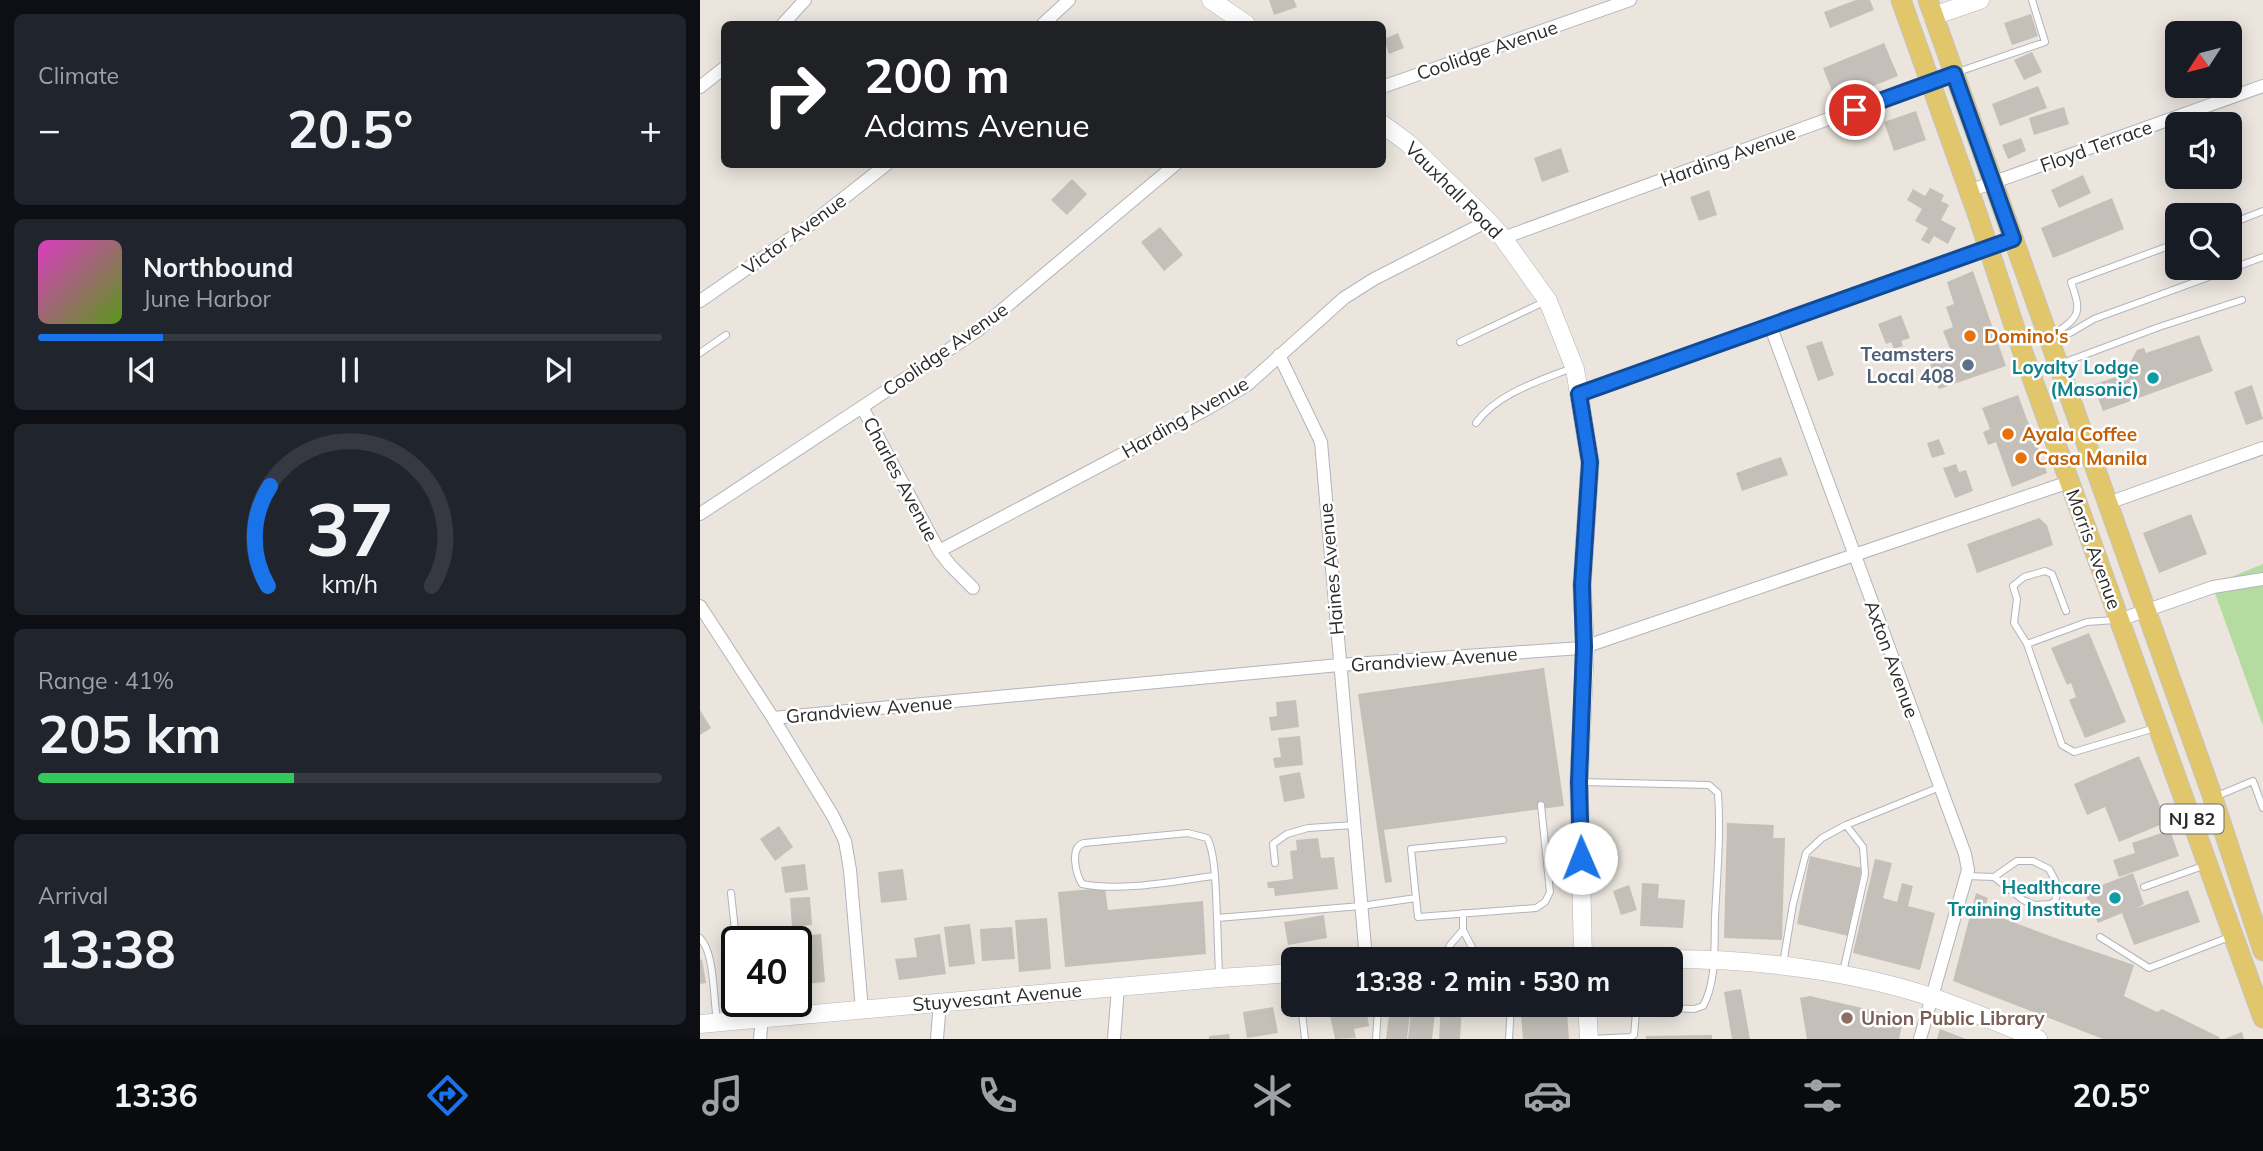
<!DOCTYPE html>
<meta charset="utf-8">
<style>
:root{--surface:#171b24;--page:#20242c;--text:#f1f3f6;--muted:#9ea1a6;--line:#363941;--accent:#1a73e8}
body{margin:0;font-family:Mulish,sans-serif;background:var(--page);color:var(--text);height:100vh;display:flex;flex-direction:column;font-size:26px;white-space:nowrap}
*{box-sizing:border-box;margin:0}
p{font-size:23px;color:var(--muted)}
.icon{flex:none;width:38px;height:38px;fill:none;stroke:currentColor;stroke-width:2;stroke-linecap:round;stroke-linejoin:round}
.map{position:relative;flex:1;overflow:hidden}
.side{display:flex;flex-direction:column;gap:14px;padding:14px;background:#0d0f14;width:700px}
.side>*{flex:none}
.top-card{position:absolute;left:21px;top:21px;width:665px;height:147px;border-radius:10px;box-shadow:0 4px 18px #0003;background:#202124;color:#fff;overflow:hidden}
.needle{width:46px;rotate:234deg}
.controls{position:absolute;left:1465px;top:21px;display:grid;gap:14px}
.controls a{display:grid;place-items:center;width:77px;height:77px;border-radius:10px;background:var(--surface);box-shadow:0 4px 18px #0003;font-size:35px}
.speed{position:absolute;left:21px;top:926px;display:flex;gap:14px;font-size:35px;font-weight:700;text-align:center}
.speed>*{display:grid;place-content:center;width:91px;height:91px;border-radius:50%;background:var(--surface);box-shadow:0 4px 18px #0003;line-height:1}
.speed .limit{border:4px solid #111;border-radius:10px;background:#fff;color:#111}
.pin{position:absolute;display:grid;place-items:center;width:60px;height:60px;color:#fff;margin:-30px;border:4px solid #fff;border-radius:50%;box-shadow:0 2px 7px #0007}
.me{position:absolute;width:77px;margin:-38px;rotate:359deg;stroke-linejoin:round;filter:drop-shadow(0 0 5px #0008)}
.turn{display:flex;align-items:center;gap:24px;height:147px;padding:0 28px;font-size:32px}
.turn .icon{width:91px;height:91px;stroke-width:2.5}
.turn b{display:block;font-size:49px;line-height:60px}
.big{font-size:52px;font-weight:700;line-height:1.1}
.side .tile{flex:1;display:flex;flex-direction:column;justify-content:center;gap:10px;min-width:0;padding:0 24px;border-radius:10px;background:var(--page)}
.side .dial{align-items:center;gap:0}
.dial svg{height:182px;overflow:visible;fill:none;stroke:var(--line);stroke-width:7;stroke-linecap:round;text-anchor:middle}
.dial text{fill:var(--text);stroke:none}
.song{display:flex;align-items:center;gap:21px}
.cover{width:84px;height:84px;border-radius:10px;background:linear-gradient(135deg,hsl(310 70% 55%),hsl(90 70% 35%))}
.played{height:7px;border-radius:4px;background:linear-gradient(90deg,var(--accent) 20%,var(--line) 20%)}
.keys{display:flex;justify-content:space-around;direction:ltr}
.heat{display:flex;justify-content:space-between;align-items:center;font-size:38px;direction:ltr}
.charge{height:10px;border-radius:5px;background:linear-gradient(90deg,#34c759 41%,var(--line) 0)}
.trip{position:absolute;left:581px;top:947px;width:402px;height:70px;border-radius:10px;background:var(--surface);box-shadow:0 4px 18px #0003;font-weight:700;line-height:70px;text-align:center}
.tab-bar{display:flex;height:112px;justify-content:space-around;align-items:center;background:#090b0e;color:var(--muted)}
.tab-bar .icon{width:49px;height:49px}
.tab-bar .selected{color:var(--accent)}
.tab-bar b{font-size:32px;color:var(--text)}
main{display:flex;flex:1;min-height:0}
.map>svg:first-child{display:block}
.green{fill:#b5dca0}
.building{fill:#c4c0b9}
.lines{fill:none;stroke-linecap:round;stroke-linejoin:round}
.lane-casing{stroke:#b2b4bd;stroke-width:8}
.street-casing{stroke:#b2b4bd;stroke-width:14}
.secondary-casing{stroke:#b2b4bd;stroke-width:19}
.primary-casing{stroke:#c4c4c4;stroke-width:21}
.lane{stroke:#fff;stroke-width:6}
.street{stroke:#fff;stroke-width:12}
.secondary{stroke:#fff;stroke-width:18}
.primary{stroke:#e2c66c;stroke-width:19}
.route-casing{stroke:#114b97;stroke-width:18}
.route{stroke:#1a73e8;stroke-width:12}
.food-dot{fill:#e8710a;stroke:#fff;stroke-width:2.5}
.service-dot{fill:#5c6f8a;stroke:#fff;stroke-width:2.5}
.culture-dot{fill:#0f9aa8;stroke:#fff;stroke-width:2.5}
.education-dot{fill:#8d6e63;stroke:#fff;stroke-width:2.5}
.labels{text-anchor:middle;stroke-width:5;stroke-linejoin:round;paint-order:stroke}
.shield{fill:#fff;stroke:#6b6b6b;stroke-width:2}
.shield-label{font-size:18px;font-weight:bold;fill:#2b2b2b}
.street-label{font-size:19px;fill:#2b2b2b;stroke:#fff}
.food-label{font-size:19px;font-weight:bold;fill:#c56008;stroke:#fff;text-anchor:start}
.service-label{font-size:19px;font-weight:bold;fill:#4e5e75;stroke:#fff;text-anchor:end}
.culture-label{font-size:19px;font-weight:bold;fill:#0d838f;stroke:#fff;text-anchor:end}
.education-label{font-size:19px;font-weight:bold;fill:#785e54;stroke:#fff;text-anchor:start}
</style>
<main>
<section class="side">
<div class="tile"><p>Climate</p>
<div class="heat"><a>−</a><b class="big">20.5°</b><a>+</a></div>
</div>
<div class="tile">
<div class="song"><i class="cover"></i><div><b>Northbound</b><p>June Harbor</p></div></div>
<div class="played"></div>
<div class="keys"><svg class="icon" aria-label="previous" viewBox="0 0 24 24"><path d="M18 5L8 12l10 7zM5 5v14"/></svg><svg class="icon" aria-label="pause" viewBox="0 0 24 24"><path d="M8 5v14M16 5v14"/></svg><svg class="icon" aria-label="next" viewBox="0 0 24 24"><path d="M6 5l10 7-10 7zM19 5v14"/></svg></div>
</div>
<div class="tile dial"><svg viewBox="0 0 100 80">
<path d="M14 69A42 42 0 1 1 86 69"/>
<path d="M14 69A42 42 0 0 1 15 25" stroke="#1a73e8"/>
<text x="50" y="56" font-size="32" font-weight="700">37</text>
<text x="50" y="72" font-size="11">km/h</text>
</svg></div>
<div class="tile"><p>Range · 41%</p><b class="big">205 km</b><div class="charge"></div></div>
<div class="tile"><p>Arrival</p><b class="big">13:38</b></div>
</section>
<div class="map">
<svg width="1563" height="1039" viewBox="0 0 1563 1039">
<rect width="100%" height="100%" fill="#ebe5de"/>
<path class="green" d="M1563 564V726L1512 585Z"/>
<path class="building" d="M569 0H594L597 7 574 15Z
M1156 0H1170L1174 10 1130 28 1124 12Z
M1331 14 1338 36 1312 45 1304 23Z
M698 33 704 48 689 54 684 39Z
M1184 43 1198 76 1136 101 1123 68Z
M1332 52 1342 72 1324 80 1314 60Z
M1338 86 1347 108 1300 126 1292 104Z
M1364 107 1369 124 1334 135 1329 118Z
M1216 111 1226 140 1194 151 1184 122Z
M1321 138 1326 151 1308 159 1302 145Z
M861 148 869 172 842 182 834 158Z
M1383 175 1391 193 1359 208 1351 190Z
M372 179 387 194 367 215 351 200Z
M1230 188 1244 195 1241 201 1249 205 1241 220 1256 228 1248 244 1234 236 1229 244 1221 240 1228 228 1215 221 1222 209 1207 200 1213 189 1225 196Z
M1009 190 1017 215 999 221 990 197Z
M1412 198 1424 229 1353 258 1341 228Z
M460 227 483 255 464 271 441 242Z
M1273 271 1306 366 1239 389 1230 364 1253 356 1243 331 1253 327 1246 307 1254 304 1247 282Z
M1201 315 1210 338 1201 341 1203 346 1194 349 1191 342 1186 344 1178 324Z
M1499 335 1513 371 1403 411 1393 385 1432 371 1430 363 1437 350 1444 348 1446 353Z
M1122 341 1134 375 1118 381 1106 346Z
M1552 385 1563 419 1546 425 1534 392Z
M1318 395 1347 473 1312 487 1296 442 1288 445 1283 432 1290 429 1282 408Z
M1239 439 1245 454 1232 458 1227 443Z
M1081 457 1088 475 1042 491 1036 473Z
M1256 464 1259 472 1266 470 1273 491 1255 498 1243 468Z
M1491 514 1507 554 1459 573 1443 533Z
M1339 518 1347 525 1353 545 1277 573 1267 544Z
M1389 633 1426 722 1385 738 1369 700 1376 697 1371 683 1367 685 1351 648Z
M844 668 864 806 684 830 692 882 685 883 658 694Z
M596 700 599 727 571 731 569 717 577 716 576 702Z
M0 710 11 728 0 735Z
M600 736 603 765 575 768 573 758 581 757 578 738Z
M1439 756 1467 822 1419 842 1405 807 1387 815 1374 784Z
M600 772 605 798 584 802 579 776Z
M1027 823 1074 825 1073 838H1085L1082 940 1024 938Z
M79 826 93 847 75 861 60 839Z
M1470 830 1479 856 1419 877 1413 860 1435 853 1432 843Z
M618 838 621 858 634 857 638 889 575 896 574 888H568L567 882 593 879 590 851 597 850 596 840Z
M1110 856 1162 868 1148 936 1097 924Z
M1175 859 1192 863 1183 898 1197 902 1202 883 1213 886 1208 906 1235 913 1220 970 1153 953Z
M105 864 108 890 85 893 81 867Z
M203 869 207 900 181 903 178 872Z
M1433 873 1444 904 1437 908 1488 890 1500 922 1434 945 1422 913 1398 923 1384 892Z
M942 883 959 884 958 898 985 900 983 928 940 926Z
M929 885 937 910 921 915 913 891Z
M405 888 408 910 503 901 506 954 365 967 358 892Z
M1276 893 1288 898 1284 911 1358 939 1434 965 1424 996 1457 1012 1462 1009 1519 1037 1520 1039H1403L1253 981Z
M110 897 112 925 92 927 90 898Z
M624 915 627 938 588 945 584 922Z
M347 918 351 969 319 972 315 920Z
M270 924 275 964 249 967 244 927Z
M312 927 315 959 282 961 280 929Z
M121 934 125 982 96 985V942H81V938Z
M240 934 246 974 199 980 195 959 217 957 214 938Z
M2 959 6 983 0 984V960Z
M1041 989 1050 1039H1032L1024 992Z
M1110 996 1188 1014 1180 1015 1203 1020 1199 1039H1107L1100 998Z
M651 1004 654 1017 667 1014 669 1026 654 1029 656 1038 635 1039 628 1005Z
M700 1004H711L707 1039H686L689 1015 699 1017Z
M712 1004H736L732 1039H708Z
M820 1004H845L867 1011 869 1039H823Z
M741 1005 762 1006 760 1039H739Z
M573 1007 578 1033 547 1038 543 1012Z
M1240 1029 1266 1039H1237Z
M1542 1032 1544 1039H1524Z
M529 1034 530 1039H509V1036Z
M1012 1035V1039H946V1036Z"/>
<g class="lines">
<g class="lane-casing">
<path id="lane" d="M1255 73 1345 42 1332 0
M1530 224 1563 211
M1353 335C1380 316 1382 314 1371 282L1477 243
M1351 338 1370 333 1394 319 1563 257
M760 342 846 301
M0 353 26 335
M1360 364 1459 327 1542 300
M776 423C798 393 839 381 872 368
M1415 620 1387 622 1327 644 1362 745 1374 752 1455 728
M1327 644 1314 623 1317 599 1313 586 1324 577 1345 571 1352 574 1366 611
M880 782 1009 785 1018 793C1021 834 1017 875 1015 917 1014 945 1017 981 1003 1006L994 1009 940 1007 936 1013 934 1035 930 1037 891 1039
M1517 796 1553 781 1563 808
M575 863 573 844 587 834 608 828 654 825
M514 876C474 881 422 892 382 884 376 874 369 847 384 843L488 833 507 838C516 853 516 898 517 918
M1267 876 1294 877 1323 900 1335 905 1350 904 1355 901 1358 891 1355 880 1349 869 1333 861H1317L1294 877
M1444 887 1503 866
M31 893 37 949
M716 898 711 849 803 840
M763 913V930L778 959
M1400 937 1449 968 1532 936
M0 938C15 953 13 998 17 1020
M744 959 750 945 763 930
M1083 964 1093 904 1106 853 1122 838 1146 825 1240 787
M1143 972 1165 874 1163 847 1146 825
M519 976 517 918 661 906 716 898 718 917 836 908 845 902 850 892 841 805
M42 1001 44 1018
M601 1004 605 1039
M674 1004 678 1009 676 1039
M809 1039 811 1004"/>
</g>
<g class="street-casing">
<path id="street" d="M83 24 105 0
M343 24 369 0
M0 87 24 68
M682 87 930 0
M1269 191 1563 86
M803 238 1254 73
M0 301 107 227 187 164
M1070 325 1265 854 1268 870 1220 1039
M579 355 621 442 666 959
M879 394 1313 239
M162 407 239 551 250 565 273 588
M1408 503 1563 448
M0 514 277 331 476 164
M239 551 505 410 547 385 644 298 674 279 788 221
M0 606 73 718 133 816 145 841 150 870 162 1010
M1419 620 1513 587 1563 579
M73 718 639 665 881 648 1369 482
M60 1039 62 1018
M237 1039 240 1002
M414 1039 418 987"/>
</g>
<g class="secondary-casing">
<path id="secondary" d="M511 0 546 24
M1233 16 1280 0
M682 124 708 143 788 221 803 238 848 301 875 369 890 462 882 585 885 647 879 782 883 959
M805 959H852
M971 959C1054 959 1155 971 1234 998 1269 1010 1304 1025 1338 1039
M887 1004 889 1039
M0 1024 519 978 593 973"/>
</g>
<g class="primary-casing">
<path id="primary" d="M1201 0 1278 216 1322 350 1563 1018
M1228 0 1512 795 1563 951"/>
</g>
<use href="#lane" class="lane"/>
<use href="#street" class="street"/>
<use href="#secondary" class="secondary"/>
<use href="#primary" class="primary"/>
</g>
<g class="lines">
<g class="route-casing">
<path id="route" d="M881 858 879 782 884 647 882 585 890 462 879 394 1313 239 1254 74 1155 110"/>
</g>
<use href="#route" class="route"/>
</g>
<g class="food-dot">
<circle cx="1270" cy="336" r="7"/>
<circle cx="1308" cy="434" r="7"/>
<circle cx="1321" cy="458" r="7"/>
</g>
<circle class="service-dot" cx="1268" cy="365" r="7"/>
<g class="culture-dot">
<circle cx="1453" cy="378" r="7"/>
<circle cx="1415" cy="898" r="7"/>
</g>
<circle class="education-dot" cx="1147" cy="1018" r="7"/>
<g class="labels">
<rect class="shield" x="1460.5" y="804.5" width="63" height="29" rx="5"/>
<g class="shield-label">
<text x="1492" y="825">NJ 82</text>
</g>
<g class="street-label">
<text transform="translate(787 50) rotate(-19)" y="7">Coolidge Avenue</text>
<text transform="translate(1396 146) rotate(-20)" y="7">Floyd Terrace</text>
<text transform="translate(1028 156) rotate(-20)" y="7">Harding Avenue</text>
<text transform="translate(754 190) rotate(45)" y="7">Vauxhall Road</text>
<text transform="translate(94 234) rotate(-36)" y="7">Victor Avenue</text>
<text transform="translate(245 349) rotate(-35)" y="7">Coolidge Avenue</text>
<text transform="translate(485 417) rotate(-30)" y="7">Harding Avenue</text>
<text transform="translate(201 479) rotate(62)" y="7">Charles Avenue</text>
<text transform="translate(1394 549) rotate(70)" y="7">Morris Avenue</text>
<text transform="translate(631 569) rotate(-95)" y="7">Haines Avenue</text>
<text transform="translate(734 659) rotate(-4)" y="7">Grandview Avenue</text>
<text transform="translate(1192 659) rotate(70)" y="7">Axton Avenue</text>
<text transform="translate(169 709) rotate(-5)" y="7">Grandview Avenue</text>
<text transform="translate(297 997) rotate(-5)" y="7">Stuyvesant Avenue</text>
</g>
<g class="food-label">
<text x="1284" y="343">Domino's</text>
<text x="1322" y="441">Ayala Coffee</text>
<text x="1335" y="465">Casa Manila</text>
</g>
<g class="service-label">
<text x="1254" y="361">Teamsters<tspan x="1254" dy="22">Local 408</tspan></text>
</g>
<g class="culture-label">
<text x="1439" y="374">Loyalty Lodge<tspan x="1439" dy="22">(Masonic)</tspan></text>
<text x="1401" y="894">Healthcare<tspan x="1401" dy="22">Training Institute</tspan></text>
</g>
<g class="education-label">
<text x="1161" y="1025">Union Public Library</text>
</g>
</g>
</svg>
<div class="controls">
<a><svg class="needle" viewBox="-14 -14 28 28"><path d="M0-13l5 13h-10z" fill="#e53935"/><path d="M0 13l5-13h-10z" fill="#9ea1a6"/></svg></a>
<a><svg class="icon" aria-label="sound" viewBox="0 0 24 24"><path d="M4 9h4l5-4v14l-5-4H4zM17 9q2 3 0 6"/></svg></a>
<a><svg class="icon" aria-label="search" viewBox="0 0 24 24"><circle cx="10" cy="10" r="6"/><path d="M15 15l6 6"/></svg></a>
</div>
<div class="speed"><div class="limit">40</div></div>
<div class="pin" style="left:1155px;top:110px;background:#d93025"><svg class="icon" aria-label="arrive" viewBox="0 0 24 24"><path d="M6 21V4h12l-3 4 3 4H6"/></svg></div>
<svg class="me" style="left:881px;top:858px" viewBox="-20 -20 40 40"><circle r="19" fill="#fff"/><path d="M0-13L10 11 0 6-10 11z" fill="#1a73e8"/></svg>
<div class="trip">13:38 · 2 min · 530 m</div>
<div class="top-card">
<div class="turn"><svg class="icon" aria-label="right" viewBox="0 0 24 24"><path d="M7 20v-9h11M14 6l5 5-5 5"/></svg><div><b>200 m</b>Adams Avenue</div></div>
</div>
</div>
</main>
<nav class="tab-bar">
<b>13:36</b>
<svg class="icon selected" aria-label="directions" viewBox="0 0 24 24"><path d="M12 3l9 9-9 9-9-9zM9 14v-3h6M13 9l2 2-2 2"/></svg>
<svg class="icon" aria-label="music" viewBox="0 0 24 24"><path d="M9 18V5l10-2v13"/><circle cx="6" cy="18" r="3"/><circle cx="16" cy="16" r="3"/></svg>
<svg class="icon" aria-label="phone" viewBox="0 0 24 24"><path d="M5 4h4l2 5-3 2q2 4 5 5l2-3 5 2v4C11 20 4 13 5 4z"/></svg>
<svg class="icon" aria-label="climate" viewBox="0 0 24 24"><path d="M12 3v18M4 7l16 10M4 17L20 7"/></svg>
<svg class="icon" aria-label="car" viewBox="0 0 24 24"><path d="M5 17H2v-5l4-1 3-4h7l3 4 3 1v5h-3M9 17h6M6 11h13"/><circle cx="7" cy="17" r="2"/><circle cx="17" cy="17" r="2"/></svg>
<svg class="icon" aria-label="filters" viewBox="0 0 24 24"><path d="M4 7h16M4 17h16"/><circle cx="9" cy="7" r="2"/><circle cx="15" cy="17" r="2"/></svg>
<b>20.5°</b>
</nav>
